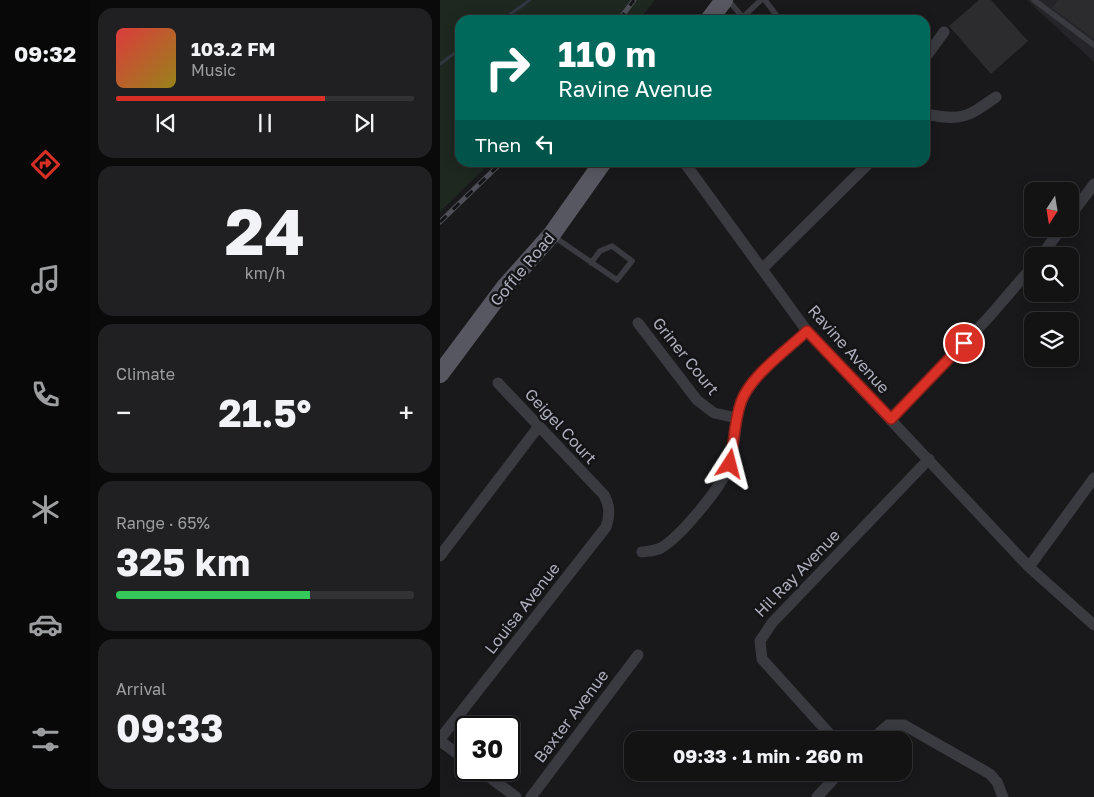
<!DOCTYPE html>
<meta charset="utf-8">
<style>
:root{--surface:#131314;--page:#202022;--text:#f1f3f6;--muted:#9d9ea0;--line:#323234;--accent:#d93025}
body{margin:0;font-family:"Golos Text",sans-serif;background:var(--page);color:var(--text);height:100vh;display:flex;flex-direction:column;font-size:19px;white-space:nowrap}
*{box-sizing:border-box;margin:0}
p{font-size:16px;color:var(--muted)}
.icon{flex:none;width:28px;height:28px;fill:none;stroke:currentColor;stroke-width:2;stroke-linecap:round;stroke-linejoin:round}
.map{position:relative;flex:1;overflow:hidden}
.drawer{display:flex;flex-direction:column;gap:8px;padding:8px;background:#0a0a0b;width:350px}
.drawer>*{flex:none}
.hud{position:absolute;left:15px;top:15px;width:475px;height:152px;border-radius:15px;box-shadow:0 2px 12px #0003,0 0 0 1px var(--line);background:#00695c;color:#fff;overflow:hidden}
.needle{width:32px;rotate:192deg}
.controls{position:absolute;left:584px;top:182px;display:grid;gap:10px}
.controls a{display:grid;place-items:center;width:55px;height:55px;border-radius:10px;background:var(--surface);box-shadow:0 2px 12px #0003,0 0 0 1px var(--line);font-size:25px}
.speed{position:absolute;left:15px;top:716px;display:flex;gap:10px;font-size:25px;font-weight:700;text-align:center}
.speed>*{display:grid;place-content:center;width:65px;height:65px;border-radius:50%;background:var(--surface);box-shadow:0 2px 12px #0003,0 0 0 1px var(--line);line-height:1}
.speed .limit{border:2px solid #111;border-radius:8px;background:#fff;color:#111}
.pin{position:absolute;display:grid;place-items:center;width:42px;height:42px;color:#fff;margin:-21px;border:2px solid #fff;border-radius:50%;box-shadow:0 1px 5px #0007}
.me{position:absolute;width:55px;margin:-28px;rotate:9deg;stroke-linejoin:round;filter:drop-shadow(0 0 4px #0008)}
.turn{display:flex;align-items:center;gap:18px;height:105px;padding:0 20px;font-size:22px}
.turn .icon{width:65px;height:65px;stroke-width:2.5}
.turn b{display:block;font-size:35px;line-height:42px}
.then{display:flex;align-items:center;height:48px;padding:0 20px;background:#0003;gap:10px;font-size:19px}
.big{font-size:38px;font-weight:700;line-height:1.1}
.drawer .tile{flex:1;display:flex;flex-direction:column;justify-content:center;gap:8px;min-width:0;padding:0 18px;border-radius:15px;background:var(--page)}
.drawer .dial{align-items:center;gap:0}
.dial b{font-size:65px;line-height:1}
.song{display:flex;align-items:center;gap:15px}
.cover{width:60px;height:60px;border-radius:8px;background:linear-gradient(135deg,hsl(0 70% 55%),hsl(50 70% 35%))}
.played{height:5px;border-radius:2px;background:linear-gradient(90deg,var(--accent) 70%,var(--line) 70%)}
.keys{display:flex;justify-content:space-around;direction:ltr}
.heat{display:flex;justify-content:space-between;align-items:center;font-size:28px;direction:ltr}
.charge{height:8px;border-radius:4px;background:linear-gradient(90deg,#34c759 65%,var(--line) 0)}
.trip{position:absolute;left:184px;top:731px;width:288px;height:50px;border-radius:15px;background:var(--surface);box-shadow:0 2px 12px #0003,0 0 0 1px var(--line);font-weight:700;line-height:50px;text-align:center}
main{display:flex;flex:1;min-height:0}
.dock{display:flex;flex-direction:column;width:90px;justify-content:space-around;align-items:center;background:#080808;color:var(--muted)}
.dock .icon{width:35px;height:35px}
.dock .on{color:var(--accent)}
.dock b{font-size:22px;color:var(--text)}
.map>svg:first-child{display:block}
.built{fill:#252529}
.green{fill:#1f2721}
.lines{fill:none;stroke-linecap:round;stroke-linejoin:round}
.stream{stroke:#2f3740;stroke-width:3}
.building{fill:#2c2c2f}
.lane{stroke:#3a3b41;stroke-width:5.5}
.street{stroke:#3a3b41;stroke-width:11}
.primary{stroke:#565760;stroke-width:18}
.rail-casing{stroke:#4d4e56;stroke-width:5}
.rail{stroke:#141417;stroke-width:3;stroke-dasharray:9;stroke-linecap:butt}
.route-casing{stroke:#8d1f18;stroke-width:12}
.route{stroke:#d93025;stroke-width:9}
.labels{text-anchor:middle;stroke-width:5;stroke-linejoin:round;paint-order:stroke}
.street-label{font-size:16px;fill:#acafbb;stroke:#141417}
</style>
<main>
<nav class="dock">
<b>09:32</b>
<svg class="icon on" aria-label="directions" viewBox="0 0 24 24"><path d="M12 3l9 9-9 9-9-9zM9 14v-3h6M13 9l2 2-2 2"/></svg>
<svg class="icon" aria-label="music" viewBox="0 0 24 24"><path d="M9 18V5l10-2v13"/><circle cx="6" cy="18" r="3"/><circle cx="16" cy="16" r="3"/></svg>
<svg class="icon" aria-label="phone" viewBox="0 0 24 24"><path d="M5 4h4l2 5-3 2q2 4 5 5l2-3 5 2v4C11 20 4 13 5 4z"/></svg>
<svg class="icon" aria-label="climate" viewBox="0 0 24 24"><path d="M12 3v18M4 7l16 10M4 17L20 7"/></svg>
<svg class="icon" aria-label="car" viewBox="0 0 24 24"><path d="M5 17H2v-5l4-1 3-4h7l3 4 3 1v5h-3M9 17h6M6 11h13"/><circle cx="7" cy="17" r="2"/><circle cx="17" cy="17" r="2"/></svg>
<svg class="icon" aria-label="filters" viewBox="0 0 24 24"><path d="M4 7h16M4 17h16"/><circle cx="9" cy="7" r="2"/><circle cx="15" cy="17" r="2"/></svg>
</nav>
<section class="drawer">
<div class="tile">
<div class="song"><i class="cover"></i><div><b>103.2 FM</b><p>Music</p></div></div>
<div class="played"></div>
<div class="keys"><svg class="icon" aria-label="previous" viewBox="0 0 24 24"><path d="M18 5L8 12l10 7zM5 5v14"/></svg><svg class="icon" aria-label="pause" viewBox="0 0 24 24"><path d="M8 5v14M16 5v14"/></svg><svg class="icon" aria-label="next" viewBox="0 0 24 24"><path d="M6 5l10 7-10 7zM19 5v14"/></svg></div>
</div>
<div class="tile dial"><b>24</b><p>km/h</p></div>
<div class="tile"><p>Climate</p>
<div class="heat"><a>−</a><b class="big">21.5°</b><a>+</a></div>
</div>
<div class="tile"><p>Range · 65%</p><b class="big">325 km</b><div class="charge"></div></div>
<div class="tile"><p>Arrival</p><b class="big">09:33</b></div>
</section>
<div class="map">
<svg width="654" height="797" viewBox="0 0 654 797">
<rect width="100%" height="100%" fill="#19191b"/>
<path class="built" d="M587 0H654V62Z"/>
<path class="green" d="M0 0H215L199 20H20V162L50 163 0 212Z"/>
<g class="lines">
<path class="stream" d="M62 20 90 0
M0 64 20 49"/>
</g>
<path class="building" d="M539 0H551L588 41 551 74 509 26Z
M618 0H654V39L612 8Z"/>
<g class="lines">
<path class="lane" d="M288 0 305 20
M325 0 340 20
M594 0 654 45
M303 17 321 0
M113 236 177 280 192 261 172 246 160 251 151 263"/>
<path class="street" d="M485 58 504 32
M485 114C522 121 526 118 556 97
M244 162 367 331 589 567 654 625
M630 216 654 184
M601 256 621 229
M322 269 430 162
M198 323 257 400 274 413 297 418
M451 419 548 318 592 267
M202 552C208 551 215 551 221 548 240 537 284 485 290 463 297 440 293 415 306 393 318 371 349 349 367 331
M0 556 99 426
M589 567 654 478
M0 739 166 527C170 515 170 506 164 495L58 383
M395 740 322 659 320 641 332 623 489 459
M431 740 448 725H464L550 774 557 782 563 797
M0 741 26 760
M40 770 76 797
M91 797 198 655
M377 797 400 772"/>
<path class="primary" d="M269 20 284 0
M0 374 65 287 112 234 163 162"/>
<g class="rail-casing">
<path id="rail" d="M179 20 194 0
M0 222 62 162"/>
</g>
<use href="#rail" class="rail"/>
</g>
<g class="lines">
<g class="route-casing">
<path id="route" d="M290 464C294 444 294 422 301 402 310 376 347 350 367 331L451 419 524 343"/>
</g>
<use href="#route" class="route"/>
</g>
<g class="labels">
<g class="street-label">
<text transform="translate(82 269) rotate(-50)" y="6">Goffle Road</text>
<text transform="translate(409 349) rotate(48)" y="6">Ravine Avenue</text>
<text transform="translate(246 356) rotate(51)" y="6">Griner Court</text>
<text transform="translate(121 426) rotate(47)" y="6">Geigel Court</text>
<text transform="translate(357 573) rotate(-46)" y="6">Hil Ray Avenue</text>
<text transform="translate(82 608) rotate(-52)" y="6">Louisa Avenue</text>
<text transform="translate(131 716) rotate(-53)" y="6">Baxter Avenue</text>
</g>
</g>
</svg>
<div class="controls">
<a><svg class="needle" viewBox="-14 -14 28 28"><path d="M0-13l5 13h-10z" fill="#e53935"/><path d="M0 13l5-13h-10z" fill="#9d9ea0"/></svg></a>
<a><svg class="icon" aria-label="search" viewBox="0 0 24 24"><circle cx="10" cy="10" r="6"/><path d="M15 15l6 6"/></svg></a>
<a><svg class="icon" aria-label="layers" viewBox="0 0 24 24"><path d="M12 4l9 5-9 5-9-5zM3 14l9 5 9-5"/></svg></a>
</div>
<div class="speed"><div class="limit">30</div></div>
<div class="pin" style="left:524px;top:343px;background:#d93025"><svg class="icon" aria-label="arrive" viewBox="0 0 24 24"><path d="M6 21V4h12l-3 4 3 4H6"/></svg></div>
<svg class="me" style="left:290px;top:464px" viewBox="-20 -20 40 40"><path d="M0-17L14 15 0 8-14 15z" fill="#d93025" stroke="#fff" stroke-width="4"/></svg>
<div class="trip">09:33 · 1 min · 260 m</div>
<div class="hud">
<div class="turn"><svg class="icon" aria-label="right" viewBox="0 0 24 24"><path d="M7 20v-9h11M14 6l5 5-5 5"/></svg><div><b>110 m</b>Ravine Avenue</div></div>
<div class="then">Then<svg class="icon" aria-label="left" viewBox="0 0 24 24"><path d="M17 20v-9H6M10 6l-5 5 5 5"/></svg></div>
</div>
</div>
</main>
